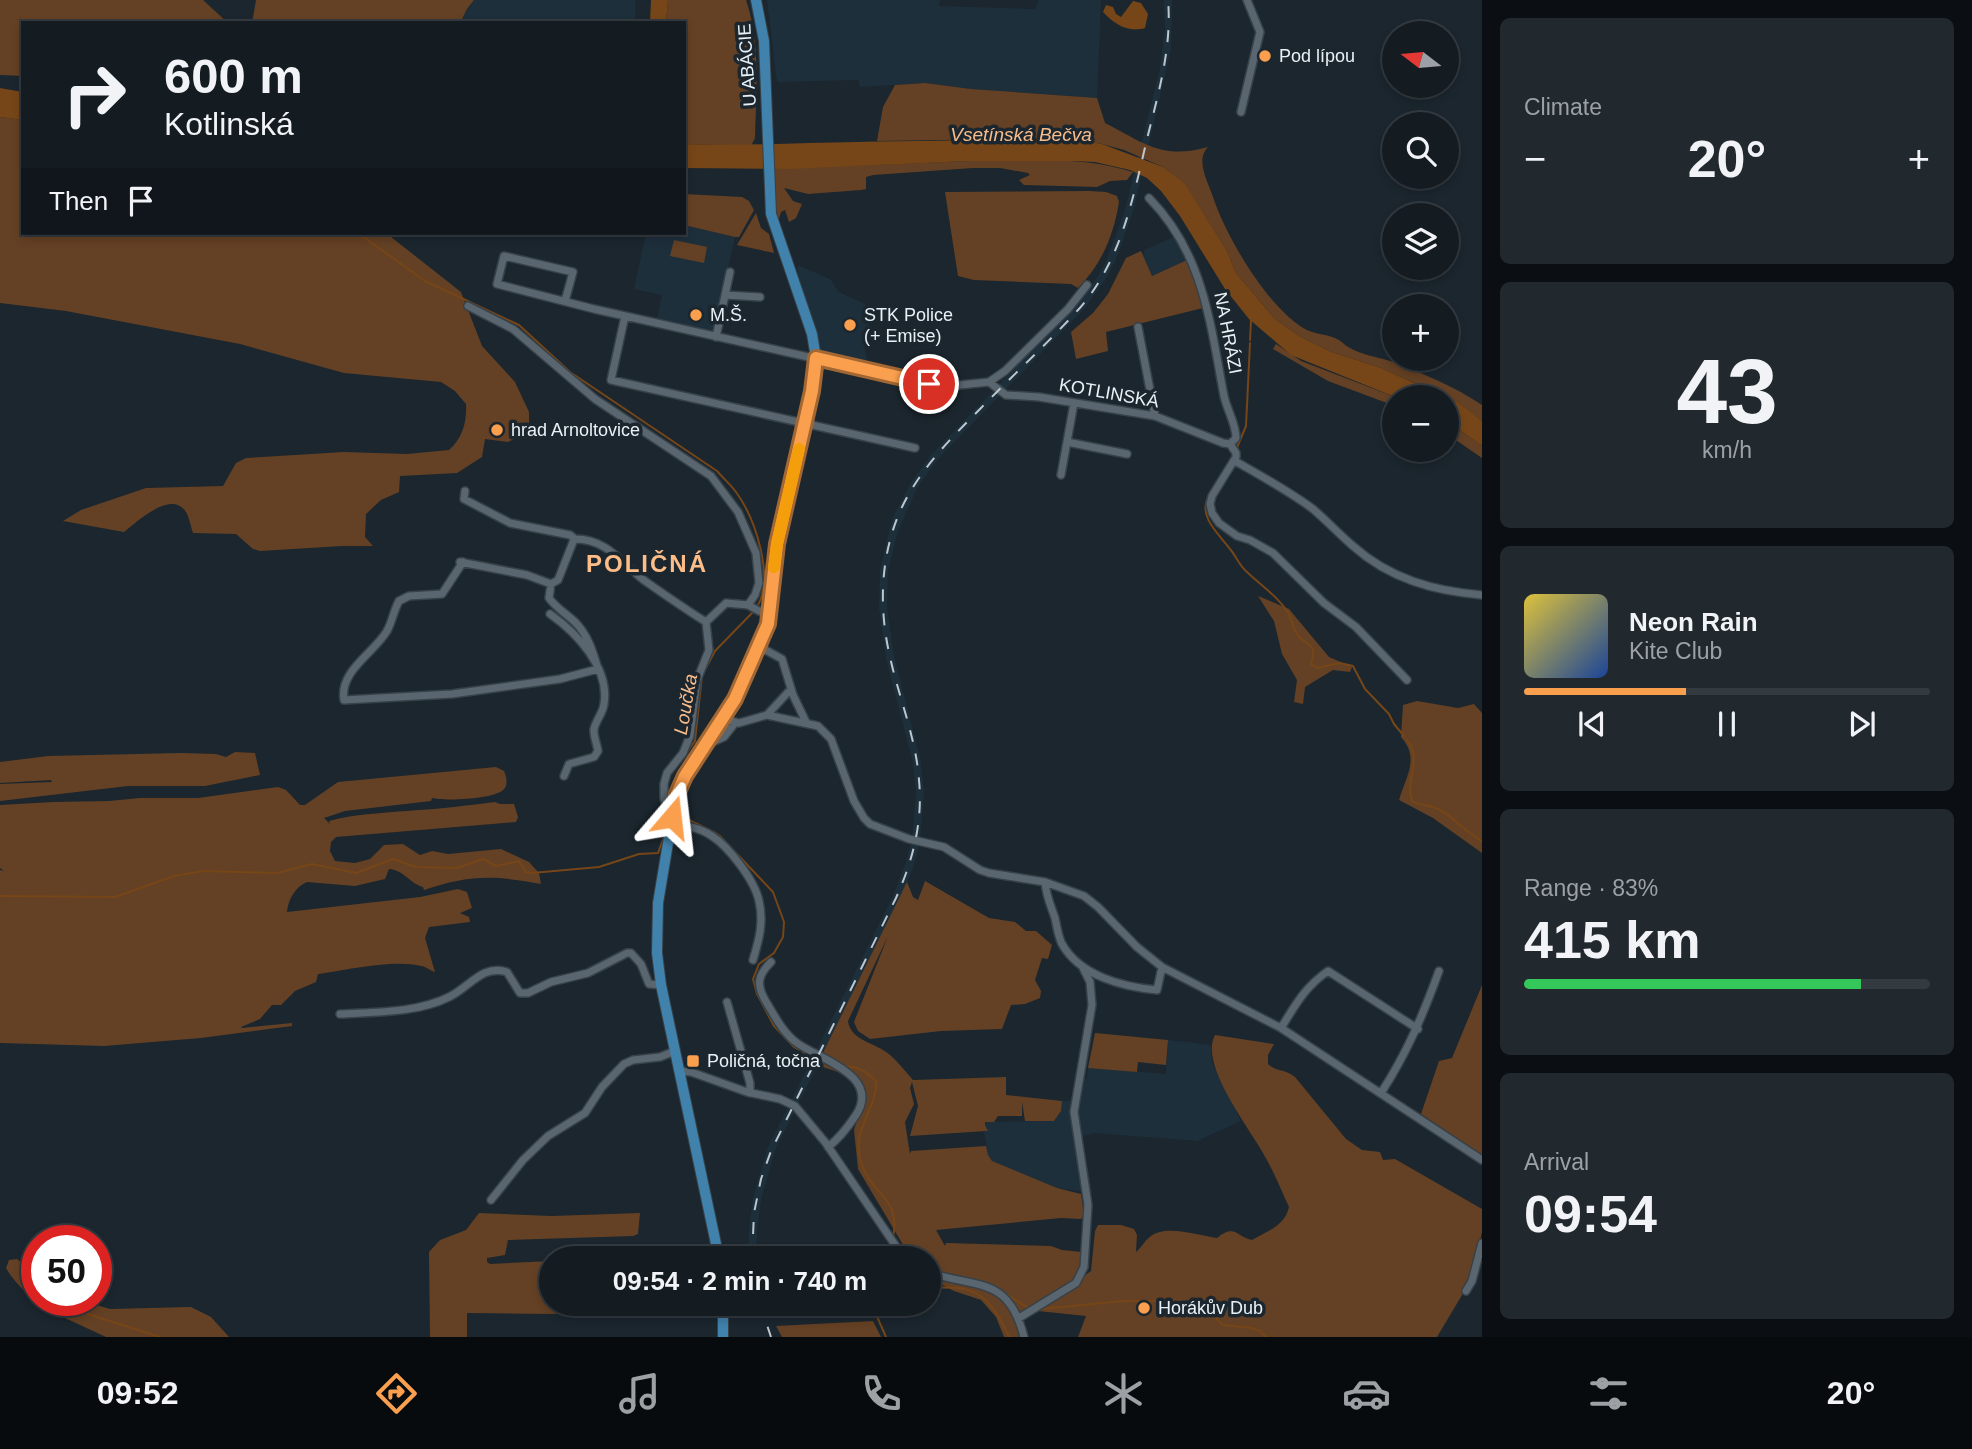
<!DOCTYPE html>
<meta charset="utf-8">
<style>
:root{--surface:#141c22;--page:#21292f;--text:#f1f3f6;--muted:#9da1a5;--line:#333a40;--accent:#fa9f4e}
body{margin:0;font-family:Helvetica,sans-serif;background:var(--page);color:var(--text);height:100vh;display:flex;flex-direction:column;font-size:26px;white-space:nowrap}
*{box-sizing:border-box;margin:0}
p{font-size:23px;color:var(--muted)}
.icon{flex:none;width:38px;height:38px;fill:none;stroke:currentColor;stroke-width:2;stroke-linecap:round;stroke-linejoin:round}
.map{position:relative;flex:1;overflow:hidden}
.sheet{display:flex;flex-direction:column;gap:18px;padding:18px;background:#0b0f13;width:490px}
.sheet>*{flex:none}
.top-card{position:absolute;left:21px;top:21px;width:665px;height:214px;border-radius:0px;box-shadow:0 4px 10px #0003,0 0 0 2px var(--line);background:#141c22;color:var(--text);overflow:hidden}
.needle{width:46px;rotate:286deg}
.fabs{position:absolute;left:1382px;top:21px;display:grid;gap:14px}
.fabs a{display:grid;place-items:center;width:77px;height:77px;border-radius:50%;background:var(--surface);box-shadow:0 4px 10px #0003,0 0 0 2px var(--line);font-size:35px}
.speed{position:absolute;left:21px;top:1225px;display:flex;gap:14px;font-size:35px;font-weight:700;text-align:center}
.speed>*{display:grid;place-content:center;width:91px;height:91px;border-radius:50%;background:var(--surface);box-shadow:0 4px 10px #0003,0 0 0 2px var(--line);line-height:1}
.speed .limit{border:10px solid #d22;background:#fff;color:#111}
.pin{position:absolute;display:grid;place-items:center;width:60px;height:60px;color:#fff;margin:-30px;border:4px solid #fff;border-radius:50%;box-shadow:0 2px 7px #0007}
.me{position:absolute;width:77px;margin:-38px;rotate:17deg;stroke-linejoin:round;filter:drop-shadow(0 0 5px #0008)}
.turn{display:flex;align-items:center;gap:24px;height:147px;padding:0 28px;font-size:32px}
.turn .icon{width:91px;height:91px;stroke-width:2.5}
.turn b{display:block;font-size:49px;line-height:60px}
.then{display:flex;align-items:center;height:66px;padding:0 28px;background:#0003;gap:14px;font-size:26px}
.big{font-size:52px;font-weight:700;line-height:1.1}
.sheet .widget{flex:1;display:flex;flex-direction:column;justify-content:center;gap:10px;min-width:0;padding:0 24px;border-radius:10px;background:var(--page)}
.sheet .dial{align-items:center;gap:0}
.dial b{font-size:91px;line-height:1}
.song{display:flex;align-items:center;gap:21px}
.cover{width:84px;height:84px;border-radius:10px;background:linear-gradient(135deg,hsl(50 70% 55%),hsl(220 70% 35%))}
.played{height:7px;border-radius:4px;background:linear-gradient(90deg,var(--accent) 40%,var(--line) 40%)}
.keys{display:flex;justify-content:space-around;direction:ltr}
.heat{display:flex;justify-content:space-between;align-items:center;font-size:38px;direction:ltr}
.charge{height:10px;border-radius:5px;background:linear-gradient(90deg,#34c759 83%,var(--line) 0)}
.trip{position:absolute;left:539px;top:1246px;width:402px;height:70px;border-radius:35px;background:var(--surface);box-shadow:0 4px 10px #0003,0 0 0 2px var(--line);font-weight:700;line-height:70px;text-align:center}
.tabs{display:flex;height:112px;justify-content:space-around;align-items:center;background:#080b0e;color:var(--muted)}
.tabs .icon{width:49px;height:49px}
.tabs .current{color:var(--accent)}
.tabs b{font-size:32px;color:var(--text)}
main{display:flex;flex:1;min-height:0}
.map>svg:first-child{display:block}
.built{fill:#1e2f3c}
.green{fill:#644124}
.water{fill:#764618}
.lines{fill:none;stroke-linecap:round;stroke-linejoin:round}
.stream{stroke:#764618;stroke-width:2}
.minor-casing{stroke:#374148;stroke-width:10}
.major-casing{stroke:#374148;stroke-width:12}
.minor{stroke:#596670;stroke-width:7}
.major{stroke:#4082ab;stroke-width:10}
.rail{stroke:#bec7cd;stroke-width:2;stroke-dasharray:12 12;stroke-linecap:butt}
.route-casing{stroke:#a26733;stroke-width:18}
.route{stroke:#fa9f4e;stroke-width:12}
.slow{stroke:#f59e0b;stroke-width:12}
.poi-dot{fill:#fa9f4e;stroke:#1b262e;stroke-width:2.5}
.labels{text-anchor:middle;stroke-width:7;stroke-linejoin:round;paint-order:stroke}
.poi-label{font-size:18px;fill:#e9f1f7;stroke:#1b262e;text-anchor:start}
.street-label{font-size:18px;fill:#e9f1f7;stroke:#1b262e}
.water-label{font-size:19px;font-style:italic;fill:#f9bc8b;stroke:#1b262e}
.district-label{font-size:24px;font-weight:bold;letter-spacing:2px;fill:#fdbd89;stroke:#1b262e}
</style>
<main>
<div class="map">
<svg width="1482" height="1337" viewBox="0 0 1482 1337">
<rect width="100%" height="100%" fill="#1b262e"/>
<path class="built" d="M474 0H635V23H481L477 20H461Z
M767 0H940L939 6 1035 9 1039 0H1101L1097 98 971 89 925 83 860 87 858 80 777 82Z
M1164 0H1172L1171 49 1133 212 1115 262 1105 280 1084 309 937 460 917 488 897 534 888 571 887 607 894 656 921 762 924 792 920 841 913 868 900 900 775 1150 761 1200 757 1230 756 1258H748L749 1230 753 1198 768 1147 893 896 905 865 912 840 916 793 913 763 886 658 879 608 880 570 889 532 894 515 910 484 931 455 1077 304 1098 276 1107 259 1125 210 1160 68 1165 29Z
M684 225 735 237 714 332 657 319 662 295 634 289 646 233H684Z
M1174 237 1187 260 1152 276 1142 254 1145 252 1144 250Z
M800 266 830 279 839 292 865 304 870 314 865 349 868 368 822 358 818 354 809 311 799 280 797 267Z
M1168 1040 1211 1045 1212 1063 1241 1121 1197 1141 1095 1133 1079 1137 1088 1168 1092 1193 1057 1188 1005 1167 992 1161 988 1155 984 1132 988 1128 985 1125 986 1122 1054 1121 1061 1111 1062 1101 1079 1100 1083 1079H1087L1088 1068 1166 1074Z"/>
<path class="green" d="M0 0H203L228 23H23V76L0 75Z
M256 0H474L467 9 460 23H252Z
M668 0H746C761 44 756 92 755 138L751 146 684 144V23H666Z
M925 83 971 89 1097 98 1105 123C1144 143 1162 160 1208 147 1195 160 1208 182 1213 197 1226 237 1269 310 1307 330 1317 335 1328 334 1337 339 1342 341 1345 346 1350 348 1363 355 1377 357 1390 361 1422 373 1454 386 1482 405V421L1447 397 1381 368 1332 352 1301 337 1275 319 1236 273 1227 251 1185 185 1163 167 1124 150 1102 144 1069 138 877 141 883 107 895 85Z
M0 117 23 120V233H386L461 292 482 346 515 382 529 412V432L508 442 485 439 482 457 457 473 400 476 399 492 381 500 366 514 365 537 373 546H342L260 551 253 549 236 534 193 533C191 527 189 517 186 512 171 489 137 522 124 532L63 521 81 510 146 488 223 486 236 463 246 458 344 452 407 454 449 450C463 438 467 421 466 404L455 391 441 382 344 373 240 344 66 311 0 303Z
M969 161C1024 161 1080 155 1133 172L1127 180 1110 181 1097 187 1024 185 1019 180 1030 175 1028 173 1000 168H973L873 175 866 177V189L861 190 808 194 784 188 793 201 802 204 796 218 789 222 785 210 781 212 778 222 775 213 772 169Z
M1089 191 1106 192 1117 196 1119 202C1114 234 1102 264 1078 288L1071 284 974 280 958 276 945 192Z
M684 194 742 197 749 201 754 210 739 237H735L684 225Z
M756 213 761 228 769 234 774 253 737 245Z
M674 240 707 247 704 263 670 256Z
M1141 251 1152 276 1187 260 1197 283 1203 308 1106 332 1108 351 1076 359 1071 332 1093 313 1108 294 1126 258Z
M1276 344 1301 361 1395 397V406L1328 381 1273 349Z
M1447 421 1482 446V458L1447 434Z
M1258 596 1289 609 1329 657 1352 667 1350 672 1333 670 1305 687 1303 704 1294 702 1297 680 1282 654 1274 621Z
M1417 701 1458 708 1474 704 1482 713V853L1433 818 1399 800C1406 776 1420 758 1401 737L1403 705Z
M235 752 255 753 260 775 205 786H128L0 801V784L52 782 51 780 0 783V762L48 756 181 753 216 754 226 757Z
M496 767 504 771C506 776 508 782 505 788 497 800 443 801 432 798L431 801 345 811 324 818 330 824 329 821C359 813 387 813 418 810 443 809 469 805 495 802L500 804H514L518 817 516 822 336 837 331 842 330 851 335 861 355 863 370 859 384 845 403 844 420 855 432 851 448 854 501 849 529 862 539 873 541 884C494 875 469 875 424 890L423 887C409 883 404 870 389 869L385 879 355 886 307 882C295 887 288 900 287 912L420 897 458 889 467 892 472 908 460 913 469 917 470 922 429 927 425 938 435 972C431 971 425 966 421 966 394 959 346 970 318 974L316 982 295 991 281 1005H272L260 1019 241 1027 242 1028 292 1023V1026L201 1038 104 1046 0 1043V870L4 871 0 868V805L53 802 109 801 140 798H198L278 787 286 790 300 805H305L338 782Z
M925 881 989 918 1015 922 1026 931H1036L1052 945 1048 959 1042 958 1035 980 1041 991 1040 998 1025 1004 1011 1005 1002 1029 941 1031 870 1039 858 1031 854 1022 888 936 848 1021C851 1042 876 1042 890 1055 898 1062 905 1071 913 1080L1006 1077V1095L1062 1101 1061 1111 1054 1121H1025L1022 1102V1116H998L994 1122H985V1125L988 1131H986L910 1136 918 1106 912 1082 910 1088 914 1104 905 1122 910 1154 911 1151 986 1146 988 1155 992 1161 1057 1188 1081 1194 1084 1215 1081 1219 1061 1218 936 1230 945 1246 946 1243 1051 1246 1062 1250 1082 1252 1077 1277 1019 1321V1337H1004L996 1317 981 1300 954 1291 929 1278V1258H914L902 1243 858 1169 854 1130 864 1098 853 1077 817 1065 907 882 913 897 918 900Z
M1482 985V1155L1421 1114 1439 1061 1452 1058Z
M1095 1033 1168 1040 1166 1065 1138 1062 1137 1072 1088 1068Z
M1215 1035 1274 1044 1268 1055V1064C1276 1072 1286 1069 1295 1077L1346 1139 1362 1150 1380 1152 1383 1160 1395 1159 1482 1209V1232L1471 1280 1437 1337H1078L1086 1316 1038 1311 1077 1285 1084 1276 1091 1271 1095 1231 1098 1225H1121L1134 1229 1137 1235 1136 1252C1142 1247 1145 1240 1151 1236 1166 1224 1201 1236 1217 1238 1235 1223 1237 1237 1252 1240 1267 1231 1285 1226 1289 1207 1282 1192 1276 1177 1268 1162 1254 1133 1198 1066 1215 1035Z
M479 1213 552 1216 640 1213 638 1234 633 1236 508 1240 505 1255 487 1258V1262L490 1264 551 1261V1304H603L604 1309 554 1314 467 1313V1337H430L429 1252 440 1240 466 1230Z
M17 1259 37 1275V1300H80L110 1309 191 1307 211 1317 229 1337H106L52 1312C35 1301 16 1286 6 1268L9 1260Z
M873 1321 881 1337H782L776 1326Z"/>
<path class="water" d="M651 0H668L666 23H650Z
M1133 1 1141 3 1148 14 1145 28C1128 33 1114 24 1103 12L1106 5 1113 7 1116 14 1121 17Z
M0 88 23 92V120L0 117Z
M1027 136 1069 138 1102 144 1163 167 1185 184 1227 251 1236 273 1275 319 1301 337 1332 352 1381 368 1446 397H1395L1291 355 1249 319 1225 289 1180 216 1161 191 1147 178 1130 170 1095 162 1074 161H969L789 169 684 168V144C742 146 798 143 856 142 913 140 970 142 1027 136Z
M1447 398 1458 403 1482 421V446L1447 421Z"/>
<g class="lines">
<path class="stream" d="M358 233 425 281 519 325 570 372 717 471C723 478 730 484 736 492 755 518 775 577 757 607
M1250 340 1251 320
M1236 450 1246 426 1250 343
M1208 497C1198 517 1219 534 1230 549 1236 556 1239 565 1246 571 1260 585 1278 596 1289 614 1292 620 1293 628 1297 634 1307 649 1318 640 1311 664L1317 668 1340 663 1353 666 1365 689 1389 714 1394 724 1404 736
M706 668 715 651 754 611
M1407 740C1423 760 1405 777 1412 801 1421 806 1432 805 1440 810 1455 818 1466 833 1482 841
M669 777 695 741 702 676
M667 790 672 801
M679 811C690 824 707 826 720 836L773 892 784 922 783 937 774 953 759 964 753 979 757 994 774 1026 794 1047 818 1061 830 1065
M0 896 115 897 174 876 203 871 277 873 312 864 356 873 393 859 416 867 457 868 483 859 496 866 519 861 526 872 532 873 599 867 639 854 658 853 666 831
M843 1066C858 1067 865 1070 876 1081 878 1110 849 1129 862 1165 872 1195 901 1197 893 1237
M891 1246 892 1258
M884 1258 890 1251
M929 1287C939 1288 949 1287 958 1288 985 1290 999 1314 1009 1337
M1003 1292 1025 1306 1032 1308
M867 1304 875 1312 886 1337
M1041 1309 1124 1301H1176L1204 1307 1223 1325 1252 1328 1260 1331 1266 1337
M75 1310 160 1337"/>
<g class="minor-casing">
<path id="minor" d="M1241 112 1260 32 1247 0
M1149 198C1204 254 1210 323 1224 396 1227 410 1236 424 1236 438L1230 444
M725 295 760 297
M565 301 573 272 504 256 497 284 594 309 929 384 950 386 989 382 1006 395 1039 397 1155 416 1223 443 1230 444 1236 453V457L1212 496 1210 504 1212 513 1219 523 1237 536 1250 540 1273 553 1324 603 1356 627 1407 680
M468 306 513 329 595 399 711 476 738 512 756 553 759 583 755 595 748 605 759 611 771 614
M625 316 611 380 915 448
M1138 327 1155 416
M716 337 730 272
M989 382 1005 371 1068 309 1087 285
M1067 442 1127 454
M1235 461C1261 476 1289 491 1313 509 1327 521 1339 534 1353 546 1390 579 1434 591 1482 595
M1061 475 1074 403
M465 491 464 499 510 523 570 535 575 539
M460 562 527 575 551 584 558 580 573 542 575 539C608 539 622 564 645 581 665 595 685 609 706 622
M463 562 442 594 409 596 399 601C394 610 392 622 387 631 374 653 339 671 344 700L452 694 560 679 598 669C593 652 588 635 575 622 567 614 556 608 549 598L551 584
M550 614C577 633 610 668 604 704 603 713 596 720 594 729 593 735 597 744 598 751L594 757 569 764 564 776
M760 647 782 659 793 695 806 722
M767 715 791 689
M723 719 739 723 767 715 818 726 831 739 854 801 864 818 870 824 909 839 944 847 980 870 989 873 1045 882 1084 896 1098 907 1137 947 1162 967 1281 1028 1482 1160
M710 739 715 741 724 737 735 723
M673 809 667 805 664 799V784L667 773 683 753 690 736 697 680 709 650 706 622 726 603 748 605
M670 826C684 824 700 828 712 836 729 847 755 881 759 901 764 922 759 940 753 960
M1045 882C1046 896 1051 906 1055 918 1057 927 1058 936 1062 944 1080 976 1123 987 1157 990L1162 967
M771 962C758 975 756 984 765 1000 774 1015 783 1033 797 1043 821 1060 881 1076 856 1115 848 1127 840 1138 828 1147
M727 1002 750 1083V1093
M340 1014C375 1012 417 1013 449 997 470 987 482 964 507 972L520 993H528L551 982 588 973 627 953H631L641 964 649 984 661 985
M1281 1028C1296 1004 1305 987 1328 971L1418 1029
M679 1071 691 1072 747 1092 780 1099 795 1106 825 1142 904 1258
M1381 1093C1407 1053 1423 1015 1439 971
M491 1200 523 1160 548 1136 585 1113 602 1087 624 1064 633 1060 660 1057 675 1051
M929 1273C979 1288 1009 1277 1024 1337
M1466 1291 1472 1281 1482 1243
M1019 1318 1076 1283 1084 1267 1088 1205 1074 1112 1092 1005 1090 982 1082 966"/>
</g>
<g class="major-casing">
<path id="major" d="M719 1258 661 985 657 953 658 903 675 801 691 766 739 692 766 630 772 609 777 544 814 381 816 358 812 334 771 214 764 41 756 0
M723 1304V1337"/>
</g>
<use href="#minor" class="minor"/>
<use href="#major" class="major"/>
<path class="rail" d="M752 1258 754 1213 761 1179 771 1151 896 898C913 860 923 822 919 780 916 738 899 698 890 657 879 610 880 561 898 516 916 473 949 440 981 408 1013 375 1047 344 1078 310 1122 261 1133 197 1148 135 1159 91 1172 46 1168 0
M760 1304 771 1337"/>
</g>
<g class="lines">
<g class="route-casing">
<path id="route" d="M672 817 677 794 685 776 735 699 768 624 777 544 812 391 816 358 929 384"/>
</g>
<use href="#route" class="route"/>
<path class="slow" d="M774 567 777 544 799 449"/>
</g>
<g class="poi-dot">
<circle cx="1265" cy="56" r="7"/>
<circle cx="696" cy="315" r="7"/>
<circle cx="850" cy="325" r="7"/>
<circle cx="497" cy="430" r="7"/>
<rect x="686" y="1054" width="14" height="14" rx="3.5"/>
<circle cx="1144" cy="1308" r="7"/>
</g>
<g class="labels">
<g class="poi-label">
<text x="1279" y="62">Pod lípou</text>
<text x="710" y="321">M.Š.</text>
<text x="864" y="321">STK Police<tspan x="864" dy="21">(+ Emise)</tspan></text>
<text x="511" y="436">hrad Arnoltovice</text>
<text x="707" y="1067">Poličná, točna</text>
<text x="1158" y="1314">Horákův Dub</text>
</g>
<g class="street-label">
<text transform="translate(747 65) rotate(-94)" y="6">U ABÁCIE</text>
<text transform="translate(1228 333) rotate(79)" y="6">NA HRÁZI</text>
<text transform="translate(1109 393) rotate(10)" y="6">KOTLINSKÁ</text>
</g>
<g class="water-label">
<text x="1021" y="141">Vsetínská Bečva</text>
<text transform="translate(685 704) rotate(-80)" y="7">Loučka</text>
</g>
<g class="district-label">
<text x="647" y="572">POLIČNÁ</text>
</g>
</g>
</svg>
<div class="fabs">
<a><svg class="needle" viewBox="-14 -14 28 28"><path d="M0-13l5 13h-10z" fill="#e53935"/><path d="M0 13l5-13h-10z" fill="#9da1a5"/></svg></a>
<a><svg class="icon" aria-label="search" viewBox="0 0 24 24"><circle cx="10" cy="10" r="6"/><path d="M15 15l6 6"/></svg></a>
<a><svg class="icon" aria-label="layers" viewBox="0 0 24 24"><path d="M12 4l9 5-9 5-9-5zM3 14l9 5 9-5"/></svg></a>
<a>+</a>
<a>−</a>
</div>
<div class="speed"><div class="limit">50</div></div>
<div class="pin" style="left:929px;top:384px;background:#d93025"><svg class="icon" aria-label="arrive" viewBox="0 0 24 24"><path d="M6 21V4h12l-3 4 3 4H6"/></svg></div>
<svg class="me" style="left:672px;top:817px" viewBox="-20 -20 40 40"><path d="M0-17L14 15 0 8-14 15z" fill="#fa9f4e" stroke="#fff" stroke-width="4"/></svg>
<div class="trip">09:54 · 2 min · 740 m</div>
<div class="top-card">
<div class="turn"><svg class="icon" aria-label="right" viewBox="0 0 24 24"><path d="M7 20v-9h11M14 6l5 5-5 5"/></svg><div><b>600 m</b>Kotlinská</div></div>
<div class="then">Then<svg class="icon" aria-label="arrive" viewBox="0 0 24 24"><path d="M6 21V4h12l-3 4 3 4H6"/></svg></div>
</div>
</div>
<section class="sheet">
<div class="widget"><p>Climate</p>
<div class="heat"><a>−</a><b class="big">20°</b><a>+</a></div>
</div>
<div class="widget dial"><b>43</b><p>km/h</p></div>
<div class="widget">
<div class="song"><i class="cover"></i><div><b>Neon Rain</b><p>Kite Club</p></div></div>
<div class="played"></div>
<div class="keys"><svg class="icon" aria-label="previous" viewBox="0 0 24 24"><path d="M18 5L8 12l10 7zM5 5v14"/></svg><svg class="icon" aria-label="pause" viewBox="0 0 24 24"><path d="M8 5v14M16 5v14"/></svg><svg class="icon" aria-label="next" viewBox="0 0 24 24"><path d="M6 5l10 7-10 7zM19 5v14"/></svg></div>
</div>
<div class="widget"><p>Range · 83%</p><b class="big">415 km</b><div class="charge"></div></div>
<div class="widget"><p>Arrival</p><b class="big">09:54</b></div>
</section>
</main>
<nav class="tabs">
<b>09:52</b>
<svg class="icon current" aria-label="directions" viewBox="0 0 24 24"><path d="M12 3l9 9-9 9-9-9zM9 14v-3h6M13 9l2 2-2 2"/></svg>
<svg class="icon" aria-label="music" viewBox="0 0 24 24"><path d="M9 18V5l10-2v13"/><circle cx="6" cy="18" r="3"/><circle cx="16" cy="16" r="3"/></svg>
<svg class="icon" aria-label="phone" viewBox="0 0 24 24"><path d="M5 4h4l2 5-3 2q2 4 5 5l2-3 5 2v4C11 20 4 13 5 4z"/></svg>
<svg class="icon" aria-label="climate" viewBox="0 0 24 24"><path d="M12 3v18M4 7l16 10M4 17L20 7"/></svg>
<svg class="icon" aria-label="car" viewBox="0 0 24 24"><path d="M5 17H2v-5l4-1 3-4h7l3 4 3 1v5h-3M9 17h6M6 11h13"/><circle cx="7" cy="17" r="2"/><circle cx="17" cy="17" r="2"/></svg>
<svg class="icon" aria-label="filters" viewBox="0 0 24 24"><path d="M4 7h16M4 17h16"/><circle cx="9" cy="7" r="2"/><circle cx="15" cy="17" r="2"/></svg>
<b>20°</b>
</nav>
